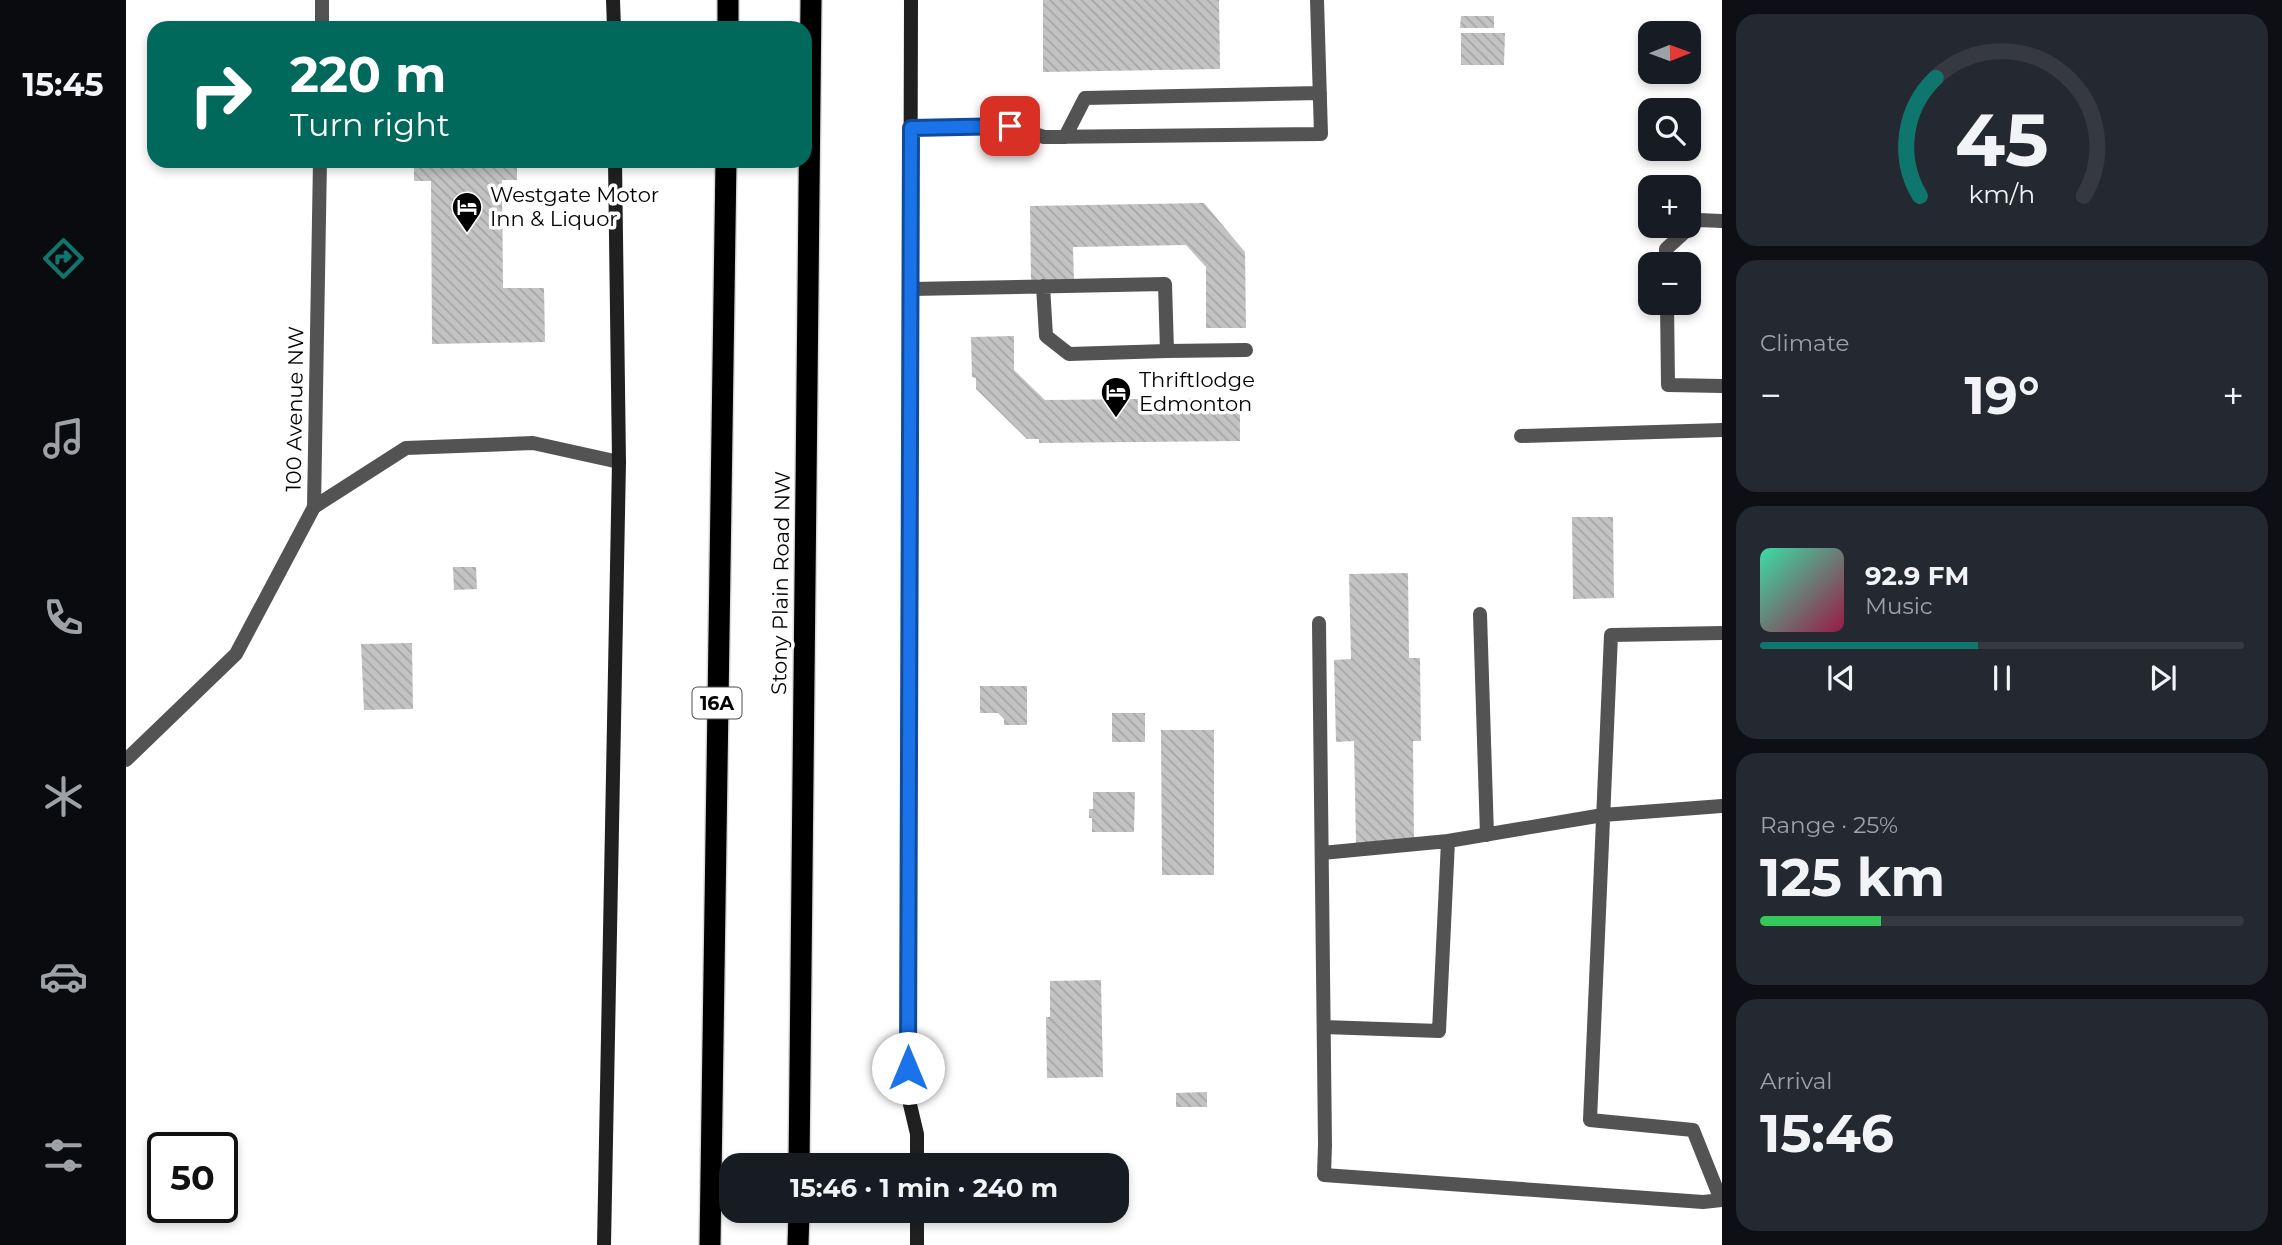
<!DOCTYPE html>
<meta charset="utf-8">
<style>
:root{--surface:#171b24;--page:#242831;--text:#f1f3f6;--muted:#9ea1a6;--line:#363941;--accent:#0f766e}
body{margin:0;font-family:Montserrat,sans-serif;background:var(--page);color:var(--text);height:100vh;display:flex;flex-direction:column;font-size:26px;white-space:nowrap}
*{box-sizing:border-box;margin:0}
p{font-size:23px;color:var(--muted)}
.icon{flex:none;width:38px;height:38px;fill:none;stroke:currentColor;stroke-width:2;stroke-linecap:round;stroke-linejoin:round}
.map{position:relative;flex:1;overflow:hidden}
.side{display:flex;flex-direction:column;gap:14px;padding:14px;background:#0d0f14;width:560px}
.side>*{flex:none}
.banner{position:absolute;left:21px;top:21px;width:665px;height:147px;border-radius:21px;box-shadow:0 4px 10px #0003;background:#00695c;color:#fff;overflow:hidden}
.needle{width:46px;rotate:89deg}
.fabs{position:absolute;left:1512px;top:21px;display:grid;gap:14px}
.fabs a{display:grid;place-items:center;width:63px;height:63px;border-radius:14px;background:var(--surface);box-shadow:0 4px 10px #0003;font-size:35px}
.speed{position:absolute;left:21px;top:1132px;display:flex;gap:14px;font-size:35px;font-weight:700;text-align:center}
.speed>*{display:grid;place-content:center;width:91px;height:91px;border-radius:50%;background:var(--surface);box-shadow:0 4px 10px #0003;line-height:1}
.speed .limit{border:4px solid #111;border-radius:10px;background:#fff;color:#111}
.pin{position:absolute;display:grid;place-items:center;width:60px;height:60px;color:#fff;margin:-30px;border-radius:14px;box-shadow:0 4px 10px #0006}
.me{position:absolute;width:77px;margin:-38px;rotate:0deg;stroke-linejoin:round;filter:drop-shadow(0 0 5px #0008)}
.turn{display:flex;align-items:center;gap:24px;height:147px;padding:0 28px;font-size:32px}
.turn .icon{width:91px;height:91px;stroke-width:2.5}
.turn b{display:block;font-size:49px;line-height:60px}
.big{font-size:52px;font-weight:700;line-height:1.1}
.side .card{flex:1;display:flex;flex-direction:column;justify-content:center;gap:10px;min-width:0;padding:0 24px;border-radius:21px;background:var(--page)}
.side .dial{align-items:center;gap:0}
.dial svg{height:182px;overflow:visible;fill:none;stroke:var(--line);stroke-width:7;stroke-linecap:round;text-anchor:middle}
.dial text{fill:var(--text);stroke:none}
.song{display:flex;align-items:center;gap:21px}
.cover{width:84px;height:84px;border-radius:10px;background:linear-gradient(135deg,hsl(160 70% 55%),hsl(340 70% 35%))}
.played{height:7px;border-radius:4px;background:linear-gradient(90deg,var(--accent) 45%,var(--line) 45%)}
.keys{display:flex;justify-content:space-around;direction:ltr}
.heat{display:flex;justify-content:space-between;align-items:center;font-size:38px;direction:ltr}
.charge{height:10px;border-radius:5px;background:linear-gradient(90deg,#34c759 25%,var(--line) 0)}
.trip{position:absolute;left:593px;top:1153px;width:410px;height:70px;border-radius:21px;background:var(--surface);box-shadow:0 4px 10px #0003;font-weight:700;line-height:70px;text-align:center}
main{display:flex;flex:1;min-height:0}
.dock{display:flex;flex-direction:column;width:126px;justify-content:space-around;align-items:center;background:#090b0e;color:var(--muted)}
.dock .icon{width:49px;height:49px}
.dock .active{color:var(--accent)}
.dock b{font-size:32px;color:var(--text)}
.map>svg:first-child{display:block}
.building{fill:url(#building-back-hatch)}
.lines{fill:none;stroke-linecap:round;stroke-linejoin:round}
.highway-casing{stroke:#dbdbdb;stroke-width:24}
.lane{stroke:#535353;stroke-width:14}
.street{stroke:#535353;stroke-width:14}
.secondary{stroke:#202020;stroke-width:14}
.highway{stroke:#000;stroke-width:21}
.route-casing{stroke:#114b97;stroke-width:18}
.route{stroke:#1a73e8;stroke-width:12}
.labels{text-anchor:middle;stroke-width:7;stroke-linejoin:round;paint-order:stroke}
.shield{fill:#fff;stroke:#4c4c4c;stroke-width:2}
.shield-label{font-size:19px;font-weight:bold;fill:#000}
.poi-label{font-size:21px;fill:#000;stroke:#fff;text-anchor:start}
.street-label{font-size:21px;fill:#000;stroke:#fff}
</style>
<main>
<nav class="dock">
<b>15:45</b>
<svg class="icon active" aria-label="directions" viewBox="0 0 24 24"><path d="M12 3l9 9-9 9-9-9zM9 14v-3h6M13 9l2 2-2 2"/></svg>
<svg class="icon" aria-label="music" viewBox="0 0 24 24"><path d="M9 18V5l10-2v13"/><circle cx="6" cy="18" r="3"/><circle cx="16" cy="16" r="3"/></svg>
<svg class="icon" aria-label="phone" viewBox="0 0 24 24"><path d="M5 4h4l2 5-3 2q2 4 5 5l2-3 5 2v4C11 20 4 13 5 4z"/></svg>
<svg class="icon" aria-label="climate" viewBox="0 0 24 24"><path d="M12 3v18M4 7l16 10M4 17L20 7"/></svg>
<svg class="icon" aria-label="car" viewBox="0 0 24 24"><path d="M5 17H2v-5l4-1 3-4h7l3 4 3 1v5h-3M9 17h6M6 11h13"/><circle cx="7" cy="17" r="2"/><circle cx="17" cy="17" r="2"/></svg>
<svg class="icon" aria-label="filters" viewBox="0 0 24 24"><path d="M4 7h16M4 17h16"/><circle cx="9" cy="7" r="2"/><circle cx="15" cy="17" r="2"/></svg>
</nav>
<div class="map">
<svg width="1596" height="1245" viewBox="0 0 1596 1245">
<defs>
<pattern id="building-back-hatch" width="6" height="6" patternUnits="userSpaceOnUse" patternTransform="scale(1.75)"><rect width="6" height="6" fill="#c3c3c3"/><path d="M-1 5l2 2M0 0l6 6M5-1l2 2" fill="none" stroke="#a6a6a6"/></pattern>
</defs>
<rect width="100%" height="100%" fill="#fff"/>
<path class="building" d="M917 0H1093L1094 69 917 72Z
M1335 16H1368V28H1334Z
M1335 33H1379L1378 65H1335Z
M303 161 391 163V180H376L377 288H418L419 342 306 344 305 181H288V164H303Z
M1078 203 1119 252 1120 328H1080V267L1060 245 947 247 948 282 905 283 904 206Z
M888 336V370L919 400 1114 398V441L913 443V439H901L850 389V378L846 377 845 337Z
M1446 517H1487L1488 598 1447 599Z
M327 567H350L351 589 328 590Z
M1282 573 1283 658H1294L1295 741H1287L1288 842 1230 843 1228 741 1210 742 1208 660 1225 659 1223 574Z
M286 643 287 709 238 710 235 644Z
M854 686H901V725H878V719L872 713H854Z
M986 713H1019V742H986Z
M1035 730H1088V875H1036Z
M967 792H1009L1008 832H966V818H963V809H967Z
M975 980 977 1077 921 1078 920 1017H924V981Z
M1081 1092V1107H1050V1093Z"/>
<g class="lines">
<g class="highway-casing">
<path id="highway" d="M602 28V0
M673 1166 685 0
M584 1245 600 161
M672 1245 673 1211"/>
</g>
<path class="lane" d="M785 128 884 126 918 137 1195 134 1191 0
M939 137 959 98 1194 93
M1540 264V249L1572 220 1596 221
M785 289 1039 284 1041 351 943 354 920 336 917 286
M1541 303 1542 385 1596 386
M1041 351 1120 350
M1395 436 1596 430
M188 507 280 448 407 443 493 462
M1354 614 1361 835
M1193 623 1199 1145 1198 1175 1577 1202 1596 1200
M1196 853 1322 841
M1198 1027 1313 1031 1322 841 1477 815 1596 806
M1595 1200 1567 1130 1464 1120 1485 635 1596 633"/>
<path class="street" d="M196 28V0
M0 760 110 654 188 507 194 161"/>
<path class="secondary" d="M487 0 488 28
M785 0 782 1096 791 1134V1166
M791 1211V1245
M478 1245 493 462 489 161"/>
<use href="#highway" class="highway"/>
</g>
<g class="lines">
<g class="route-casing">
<path id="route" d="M782 1068 785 128 884 126"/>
</g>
<use href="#route" class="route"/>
</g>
<defs>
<g id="hotel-pin" transform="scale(1.575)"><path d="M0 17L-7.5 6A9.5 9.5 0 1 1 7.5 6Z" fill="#000" stroke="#fff"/><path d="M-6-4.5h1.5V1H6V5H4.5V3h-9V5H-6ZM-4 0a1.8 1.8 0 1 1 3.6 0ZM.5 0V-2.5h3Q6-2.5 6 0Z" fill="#fff"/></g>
</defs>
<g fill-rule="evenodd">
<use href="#hotel-pin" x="341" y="207"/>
<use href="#hotel-pin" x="990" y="392"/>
</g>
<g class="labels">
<rect class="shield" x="566.5" y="687.5" width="49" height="31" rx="5"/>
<g class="shield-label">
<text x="591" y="710">16A</text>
</g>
<g class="poi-label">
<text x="364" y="202">Westgate Motor<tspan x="364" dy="24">Inn &amp; Liquor</tspan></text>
<text x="1013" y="387">Thriftlodge<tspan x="1013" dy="24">Edmonton</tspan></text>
</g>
<g class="street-label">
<text transform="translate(169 409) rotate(-89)" y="7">100 Avenue NW</text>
<text transform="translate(655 583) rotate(-89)" y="7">Stony Plain Road NW</text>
</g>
</g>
</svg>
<div class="fabs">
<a><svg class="needle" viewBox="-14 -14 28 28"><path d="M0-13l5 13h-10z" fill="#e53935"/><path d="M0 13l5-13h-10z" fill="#9ea1a6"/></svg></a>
<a><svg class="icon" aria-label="search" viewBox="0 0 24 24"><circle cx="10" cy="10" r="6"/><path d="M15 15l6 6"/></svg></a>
<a>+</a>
<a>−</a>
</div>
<div class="speed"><div class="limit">50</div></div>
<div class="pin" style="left:884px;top:126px;background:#d93025"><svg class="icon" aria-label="arrive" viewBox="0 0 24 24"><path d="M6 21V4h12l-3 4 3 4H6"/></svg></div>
<svg class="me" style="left:782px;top:1068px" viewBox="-20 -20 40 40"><circle r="19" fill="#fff"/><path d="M0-13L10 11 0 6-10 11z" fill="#1a73e8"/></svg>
<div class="trip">15:46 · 1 min · 240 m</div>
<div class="banner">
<div class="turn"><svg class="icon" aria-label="right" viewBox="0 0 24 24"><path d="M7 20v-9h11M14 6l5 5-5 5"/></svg><div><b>220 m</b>Turn right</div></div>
</div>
</div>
<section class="side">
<div class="card dial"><svg viewBox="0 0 100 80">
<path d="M14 69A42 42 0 1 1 86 69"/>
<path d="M14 69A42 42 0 0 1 21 17" stroke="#0f766e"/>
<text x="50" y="56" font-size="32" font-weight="700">45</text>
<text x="50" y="72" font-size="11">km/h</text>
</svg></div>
<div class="card"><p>Climate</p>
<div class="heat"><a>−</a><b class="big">19°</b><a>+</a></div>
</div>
<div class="card">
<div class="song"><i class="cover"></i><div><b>92.9 FM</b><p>Music</p></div></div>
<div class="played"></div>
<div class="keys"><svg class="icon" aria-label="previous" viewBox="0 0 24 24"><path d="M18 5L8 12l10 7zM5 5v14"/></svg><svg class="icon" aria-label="pause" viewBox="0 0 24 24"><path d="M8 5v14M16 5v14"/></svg><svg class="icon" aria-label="next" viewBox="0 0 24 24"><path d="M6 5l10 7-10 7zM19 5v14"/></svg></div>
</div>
<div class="card"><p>Range · 25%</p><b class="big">125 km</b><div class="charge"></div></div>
<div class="card"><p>Arrival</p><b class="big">15:46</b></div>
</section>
</main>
